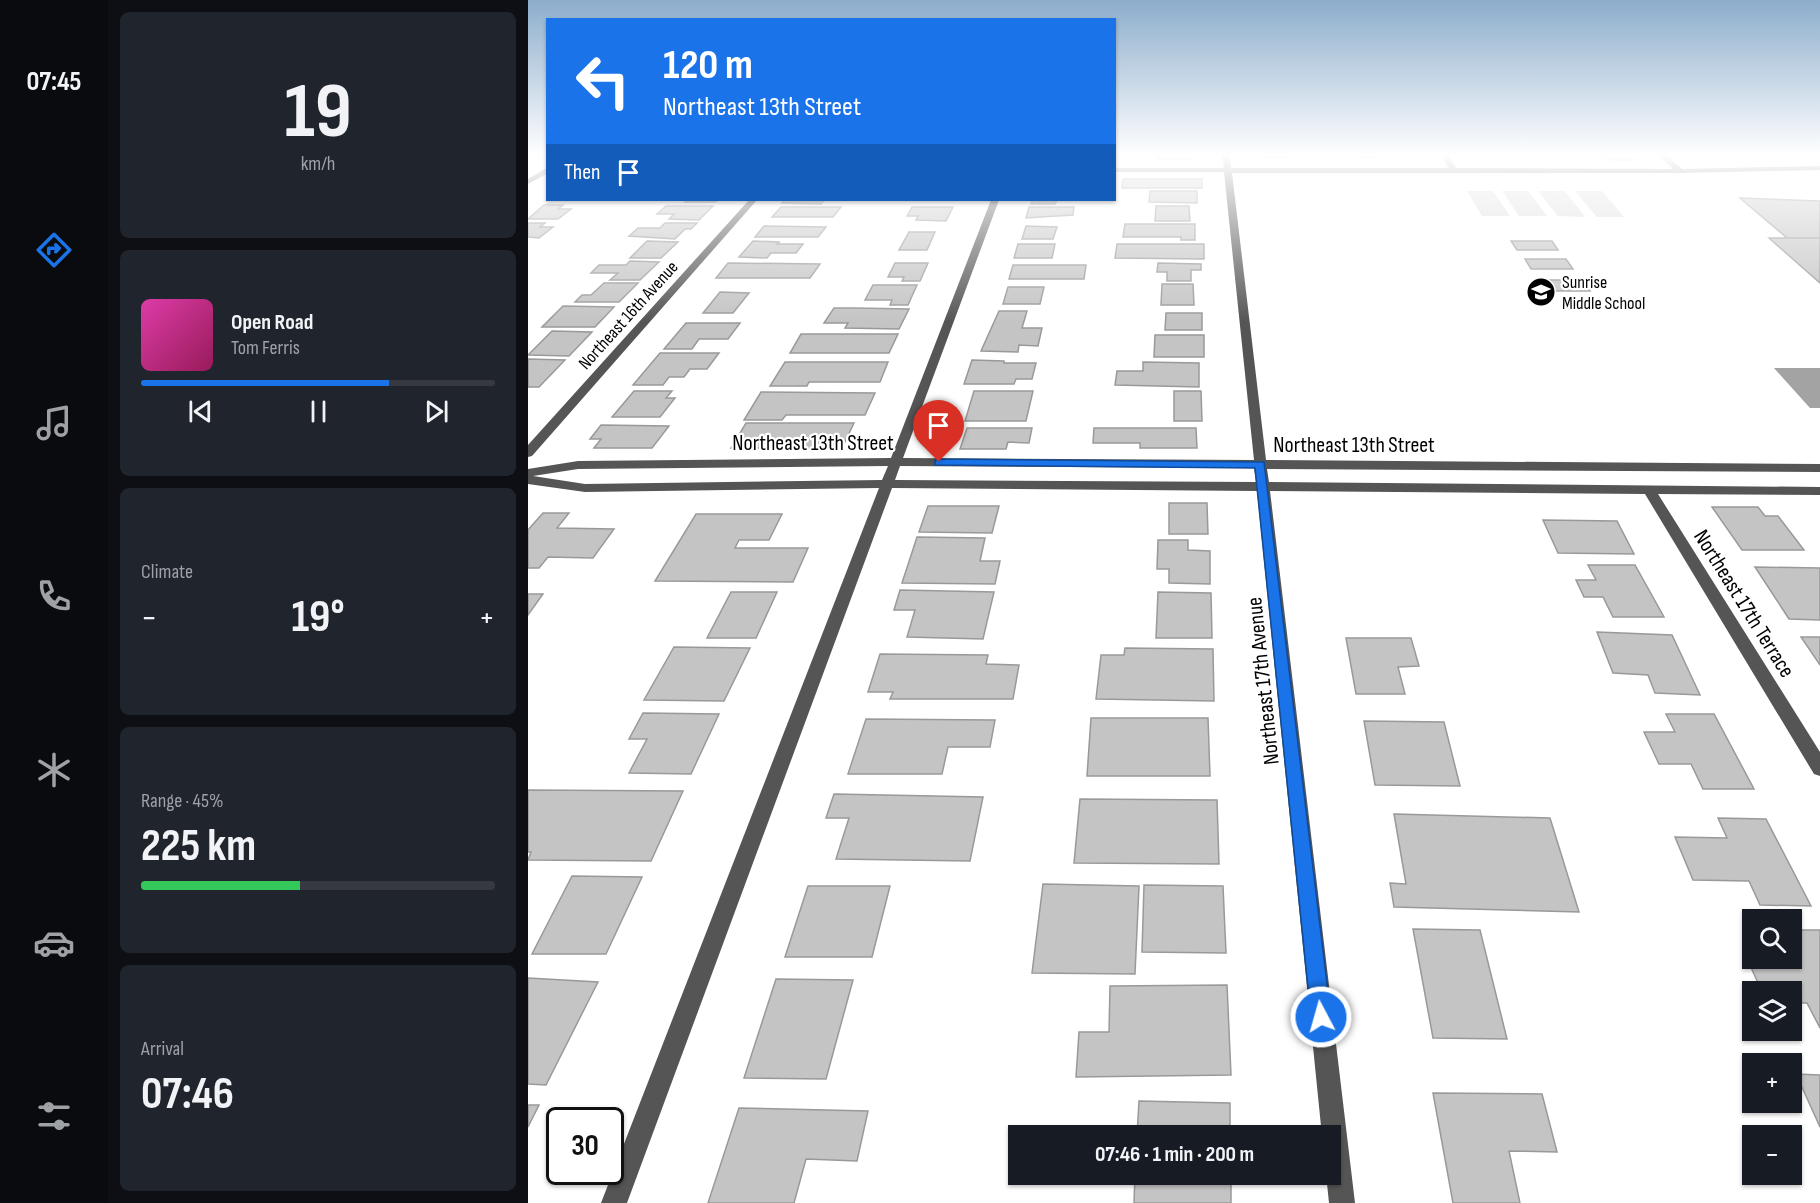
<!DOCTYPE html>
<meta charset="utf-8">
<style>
:root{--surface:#171b24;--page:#20242c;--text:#f1f3f6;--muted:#9ea1a6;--line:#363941;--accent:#1a73e8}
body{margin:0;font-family:"Sofia Sans Condensed",sans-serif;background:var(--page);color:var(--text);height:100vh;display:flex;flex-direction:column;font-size:22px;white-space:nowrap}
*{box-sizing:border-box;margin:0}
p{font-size:20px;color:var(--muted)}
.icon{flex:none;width:33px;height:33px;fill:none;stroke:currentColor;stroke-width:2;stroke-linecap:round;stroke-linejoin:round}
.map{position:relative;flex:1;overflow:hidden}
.panel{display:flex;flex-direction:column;gap:12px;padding:12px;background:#0d0f14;width:420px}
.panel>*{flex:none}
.top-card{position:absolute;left:18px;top:18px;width:570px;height:183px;border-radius:0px;box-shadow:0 2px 4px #0004;background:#1a73e8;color:#fff;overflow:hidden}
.buttons{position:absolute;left:1214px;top:909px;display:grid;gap:12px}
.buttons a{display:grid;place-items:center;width:60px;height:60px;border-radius:0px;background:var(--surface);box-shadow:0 2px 4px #0004;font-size:30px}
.speed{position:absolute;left:18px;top:1107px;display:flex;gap:12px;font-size:30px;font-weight:700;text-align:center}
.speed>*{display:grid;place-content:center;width:78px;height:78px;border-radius:50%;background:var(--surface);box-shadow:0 2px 4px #0004;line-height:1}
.speed .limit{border:3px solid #111;border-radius:9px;background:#fff;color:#111}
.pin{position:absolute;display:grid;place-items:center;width:51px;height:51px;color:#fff;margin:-62px -26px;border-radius:50% 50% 50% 0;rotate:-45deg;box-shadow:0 0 6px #0007}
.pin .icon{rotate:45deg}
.me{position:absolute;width:66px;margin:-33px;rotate:354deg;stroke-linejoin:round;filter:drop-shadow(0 0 4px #0008)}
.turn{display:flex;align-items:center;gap:21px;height:126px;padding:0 18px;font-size:27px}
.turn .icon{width:78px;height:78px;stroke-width:2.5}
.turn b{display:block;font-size:42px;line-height:51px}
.then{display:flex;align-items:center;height:57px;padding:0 18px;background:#0003;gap:12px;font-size:22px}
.big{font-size:45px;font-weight:700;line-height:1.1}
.panel .card{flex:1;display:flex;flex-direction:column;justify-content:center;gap:9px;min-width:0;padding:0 21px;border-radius:9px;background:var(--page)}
.panel .dial{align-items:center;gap:0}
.dial b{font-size:78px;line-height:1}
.song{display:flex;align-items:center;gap:18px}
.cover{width:72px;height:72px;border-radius:9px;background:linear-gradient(135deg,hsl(320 70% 55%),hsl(330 70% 35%))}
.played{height:6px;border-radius:3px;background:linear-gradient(90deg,var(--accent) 70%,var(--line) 70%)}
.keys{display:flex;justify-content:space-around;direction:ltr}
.heat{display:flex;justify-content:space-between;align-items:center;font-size:33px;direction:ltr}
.charge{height:9px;border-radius:4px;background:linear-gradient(90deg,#34c759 45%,var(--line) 0)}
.trip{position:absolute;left:480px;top:1125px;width:333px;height:60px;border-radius:0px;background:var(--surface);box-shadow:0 2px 4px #0004;font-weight:700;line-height:60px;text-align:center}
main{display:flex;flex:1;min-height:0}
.tab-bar{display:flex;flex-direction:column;width:108px;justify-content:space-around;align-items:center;background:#090b0e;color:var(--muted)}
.tab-bar .icon{width:42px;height:42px}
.tab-bar .active{color:var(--accent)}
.tab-bar b{font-size:27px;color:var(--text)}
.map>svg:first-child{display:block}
.green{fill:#dcdcdc}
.water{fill:#a3a3a3}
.building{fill:#c4c4c4;stroke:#999;stroke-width:1.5}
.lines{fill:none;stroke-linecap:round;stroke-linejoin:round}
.minor{fill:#555;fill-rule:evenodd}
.route{fill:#1a73e8;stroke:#114b97;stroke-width:1.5}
.labels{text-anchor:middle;stroke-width:4.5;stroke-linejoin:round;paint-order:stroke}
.far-poi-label{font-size:18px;fill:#000;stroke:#fff;text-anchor:start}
.far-street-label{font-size:18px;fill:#000;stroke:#fff}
.street-label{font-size:22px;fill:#000;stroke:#fff}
</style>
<main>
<nav class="tab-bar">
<b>07:45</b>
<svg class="icon active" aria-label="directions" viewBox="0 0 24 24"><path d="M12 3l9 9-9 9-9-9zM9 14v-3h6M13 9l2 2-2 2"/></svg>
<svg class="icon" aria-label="music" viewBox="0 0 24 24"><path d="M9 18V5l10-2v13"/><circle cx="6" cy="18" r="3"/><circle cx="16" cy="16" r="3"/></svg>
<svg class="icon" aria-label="phone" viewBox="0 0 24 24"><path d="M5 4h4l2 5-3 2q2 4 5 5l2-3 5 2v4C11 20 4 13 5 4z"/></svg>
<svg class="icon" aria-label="climate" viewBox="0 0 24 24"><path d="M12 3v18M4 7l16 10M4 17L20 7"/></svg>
<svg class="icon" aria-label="car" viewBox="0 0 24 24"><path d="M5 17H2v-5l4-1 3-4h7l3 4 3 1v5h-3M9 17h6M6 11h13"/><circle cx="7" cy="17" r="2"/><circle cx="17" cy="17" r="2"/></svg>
<svg class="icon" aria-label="filters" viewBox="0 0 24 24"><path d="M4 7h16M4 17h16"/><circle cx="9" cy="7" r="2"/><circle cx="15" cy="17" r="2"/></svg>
</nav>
<section class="panel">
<div class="card dial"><b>19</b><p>km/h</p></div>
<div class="card">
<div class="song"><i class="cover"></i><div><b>Open Road</b><p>Tom Ferris</p></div></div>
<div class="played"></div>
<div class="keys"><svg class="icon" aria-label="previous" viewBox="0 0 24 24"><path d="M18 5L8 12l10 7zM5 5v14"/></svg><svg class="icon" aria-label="pause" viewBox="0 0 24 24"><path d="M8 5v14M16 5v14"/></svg><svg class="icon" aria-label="next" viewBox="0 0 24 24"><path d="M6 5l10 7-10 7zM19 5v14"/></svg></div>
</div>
<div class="card"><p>Climate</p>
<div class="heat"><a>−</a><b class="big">19°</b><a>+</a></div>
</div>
<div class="card"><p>Range · 45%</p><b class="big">225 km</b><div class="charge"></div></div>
<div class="card"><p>Arrival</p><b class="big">07:46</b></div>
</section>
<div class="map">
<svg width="1292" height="1203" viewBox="0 0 1292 1203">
<rect width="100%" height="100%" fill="#fff"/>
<path class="green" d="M939 191H965L982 216H954Z
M974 191H1000L1019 216H991Z
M1010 191H1037L1057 217 1030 216Z
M1047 191H1074L1096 217H1069Z"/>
<path class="water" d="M1246 368H1292V408H1282Z"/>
<path class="building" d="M630 154H663V159H630Z
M731 154H758L759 157H731Z
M809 154H850L851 157 809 156Z
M1068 154H1100L1106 160H1082L1077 156Z
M595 179H674V188H594Z
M622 191H669V203L621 202Z
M1212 198 1292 201V238H1259Z
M160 200H190L187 202H157Z
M258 200H296L293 204 254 203Z
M505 200H529L527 204H503Z
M16 205H35L30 209H43L30 219H0Z
M138 206H185L171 220 141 219 146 214H129Z
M628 206H661L662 221H627Z
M253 207H313L305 217H244Z
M384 207H425L418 221 388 220 390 216H379Z
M501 207H546L545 215 498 218Z
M0 223H17L12 227H25L11 238 0 237Z
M137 223H169L163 229H157L147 239 101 236 110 228H132Z
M597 224H667V240H653V237H595Z
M236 226 298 227 290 237H227Z
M498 226 529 227 525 239H494Z
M381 232H407L399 250H371Z
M1241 238H1292V283Z
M119 241 150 242 133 258H102Z
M225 241 251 242 249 244H275L268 253H243L239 258 211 257Z
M983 241H1024L1030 250H989Z
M490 244H527L524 258H486Z
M589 244H676V259L587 258Z
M997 259H1038L1045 269H1003Z
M102 261 131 262 112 280H82L90 273H63L71 265H98Z
M200 263 292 264 282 278H188Z
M367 263H400L392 281H374L376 277H360Z
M630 263 673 264V270H663V281H639V272H629Z
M485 265H558L556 279H481Z
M1018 280H1054L1062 291H1025Z
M76 283H110L91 302H47L54 295H63Z
M634 284H665L666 305H633Z
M345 285H389L380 305H362L364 300H337Z
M480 287H516L512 304H475Z
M192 292 221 293 205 313H175Z
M35 306 86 307 67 327H14Z
M306 308H328L381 309 371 329 317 328 320 323H296Z
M471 311H499L494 328H514L510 346 491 345 490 352 453 351Z
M638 313H674V330H637Z
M158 323H212L200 339H171L164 349H136Z
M24 331 64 332 41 356 0 355Z
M273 334H370L361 353H262Z
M627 335H676V357H626Z
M132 353H191L179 369H162L156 377H141L135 385H105Z
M0 359 37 360 11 387H0Z
M444 360 476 361V363H508L504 379H488L486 384H436Z
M257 362H360L352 382H281L279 386H242Z
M615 362 671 363V387L587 385 589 371H615Z
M106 391H144L138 398H147L132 417H84Z
M446 391H505L498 421H437Z
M646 391H673L674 421H646Z
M233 392 347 393 337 415H258L254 420H216Z
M218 423H326L314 448H203Z
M73 425 141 426 124 448H66L73 439H62Z
M439 428H504L501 443 480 442 478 449H432Z
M566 428H668L669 448H612V443H565Z
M641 503H679L680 534H641Z
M400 506H471L464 533 391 532Z
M1184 507H1230L1237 516H1250L1276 550H1214Z
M15 513H41L29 528 86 529 65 558 20 557 11 568H0V530Z
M168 514H254L241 540H211L207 548H280L265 582 127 581Z
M1015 520 1089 521 1106 554 1030 553Z
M389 537 457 538 452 561H472L467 584 374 583Z
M630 540H660V550L682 551V584L641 583V569H629Z
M1060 565H1107L1136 617H1085L1075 597H1056L1048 580H1068Z
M1227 567 1292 568V620L1261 619Z
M372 590 466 592 455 639 379 637 387 610H366Z
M203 592H249L228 638H179Z
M630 592 683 593 684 638H628Z
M0 594H15L0 615Z
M1069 632 1144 635 1172 695 1127 693 1120 675 1085 673Z
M1273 637H1292V665Z
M818 638H883L891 666 870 667 877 694H828Z
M146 647 222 648 196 701 116 700Z
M597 648 685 649 686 701 568 699 573 655H596Z
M352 654 460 655 458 664 491 665 485 699H362L365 692H340Z
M115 713 191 714 163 774 101 773 119 739H101Z
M1138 714H1186L1226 789H1175L1163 764H1131L1116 732H1147Z
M563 718H680L682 776H559Z
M338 719 467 720 462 747H420L414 774H320Z
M836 721 916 722 932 786 847 785Z
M0 790 155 791 123 861 0 860 3 852H0Z
M306 794 455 797 442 861 308 859 321 818H298Z
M552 799 689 800 691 864 546 863Z
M866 814 1022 818 1051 912 866 907 862 883 878 884Z
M1190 818 1238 819 1283 906 1232 905 1221 881 1165 880 1147 837 1199 838Z
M44 876 114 877 78 954H4Z
M515 884 611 886 607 974 504 973Z
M616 885 695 886 698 953 614 952Z
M280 886H362L344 957H257Z
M885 929 952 930 979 1039 905 1038Z
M1263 930H1292V1028L1279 1003H1263V992H1234L1217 954 1224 955V958H1263Z
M0 978 70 982 18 1085 0 1084Z
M248 979 325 980 298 1079 216 1078Z
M699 985 703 1075 548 1077 551 1032H581L582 986Z
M1268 1074 1292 1075V1127Z
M905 1093 1014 1094 1029 1152 981 1151 992 1203H925Z
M611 1101 702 1103V1136H609Z
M0 1105H11L0 1127Z
M211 1108 340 1111 329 1161 278 1159 266 1203H180Z
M607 1174H703V1203H606Z"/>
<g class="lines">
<path class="minor" d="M694 154H702L703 168H921L912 154H920L928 168 1145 169 1129 154H1137L1154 169 1292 166V170L1152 173H704L738 460 1292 464V472L739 469 741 482 1292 487V495L1130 494 1292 752V776L1286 774 1117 494 742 491 827 1203H801L798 1174H802V1136H794L729 491 364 488 99 1203H73L351 488 57 492 0 484V469L50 461 363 458 463 200H471L375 458 726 460 696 172H586V168H696ZM360 466 354 480 57 484 5 476 50 469ZM372 466 726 468 728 482 367 480Z
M20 167V173L0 184V179Z
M221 200H229L4 456 0 457V445Z"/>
</g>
<linearGradient id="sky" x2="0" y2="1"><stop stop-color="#8cadcc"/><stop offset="0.48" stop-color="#fff"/><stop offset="1" stop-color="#fff" stop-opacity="0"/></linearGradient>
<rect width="1292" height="322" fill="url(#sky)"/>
<path class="route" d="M411 459 736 462 803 1017 800 1024 793 1027 786 1024 783 1017 727 468 407 465V460Z"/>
<defs>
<g id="school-disc" transform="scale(1.5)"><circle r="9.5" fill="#000" stroke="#fff"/><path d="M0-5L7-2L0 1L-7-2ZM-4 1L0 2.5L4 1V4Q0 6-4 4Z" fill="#fff"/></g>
</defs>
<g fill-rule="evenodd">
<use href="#school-disc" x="1013" y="292"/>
</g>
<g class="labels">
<g class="far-poi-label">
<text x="1034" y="288">Sunrise<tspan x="1034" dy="21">Middle School</tspan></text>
</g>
<g class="far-street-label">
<text transform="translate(100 315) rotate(-48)" y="6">Northeast 16th Avenue</text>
</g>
<g class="street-label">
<text x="285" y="450">Northeast 13th Street</text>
<text x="826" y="452">Northeast 13th Street</text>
<text transform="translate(1217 603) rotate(58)" y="8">Northeast 17th Terrace</text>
<text transform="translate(734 681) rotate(-96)" y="8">Northeast 17th Avenue</text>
</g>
</g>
</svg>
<div class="buttons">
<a><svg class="icon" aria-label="search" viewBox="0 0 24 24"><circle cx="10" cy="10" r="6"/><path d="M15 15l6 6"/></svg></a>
<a><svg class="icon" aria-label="layers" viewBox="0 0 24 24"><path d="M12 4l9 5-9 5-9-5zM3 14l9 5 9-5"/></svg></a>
<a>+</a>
<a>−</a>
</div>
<div class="speed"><div class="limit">30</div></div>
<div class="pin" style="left:411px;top:462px;background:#d93025"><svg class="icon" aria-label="arrive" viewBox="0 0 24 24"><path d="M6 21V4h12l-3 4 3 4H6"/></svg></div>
<svg class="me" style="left:793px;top:1017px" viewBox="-20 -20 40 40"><circle r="17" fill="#1a73e8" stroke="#fff" stroke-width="3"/><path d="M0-11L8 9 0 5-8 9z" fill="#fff"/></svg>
<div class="trip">07:46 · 1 min · 200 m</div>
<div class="top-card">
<div class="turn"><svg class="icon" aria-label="left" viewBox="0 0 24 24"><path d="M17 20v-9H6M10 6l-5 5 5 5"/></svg><div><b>120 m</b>Northeast 13th Street</div></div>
<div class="then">Then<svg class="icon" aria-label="arrive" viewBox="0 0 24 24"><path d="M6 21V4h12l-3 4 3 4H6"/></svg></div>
</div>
</div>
</main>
